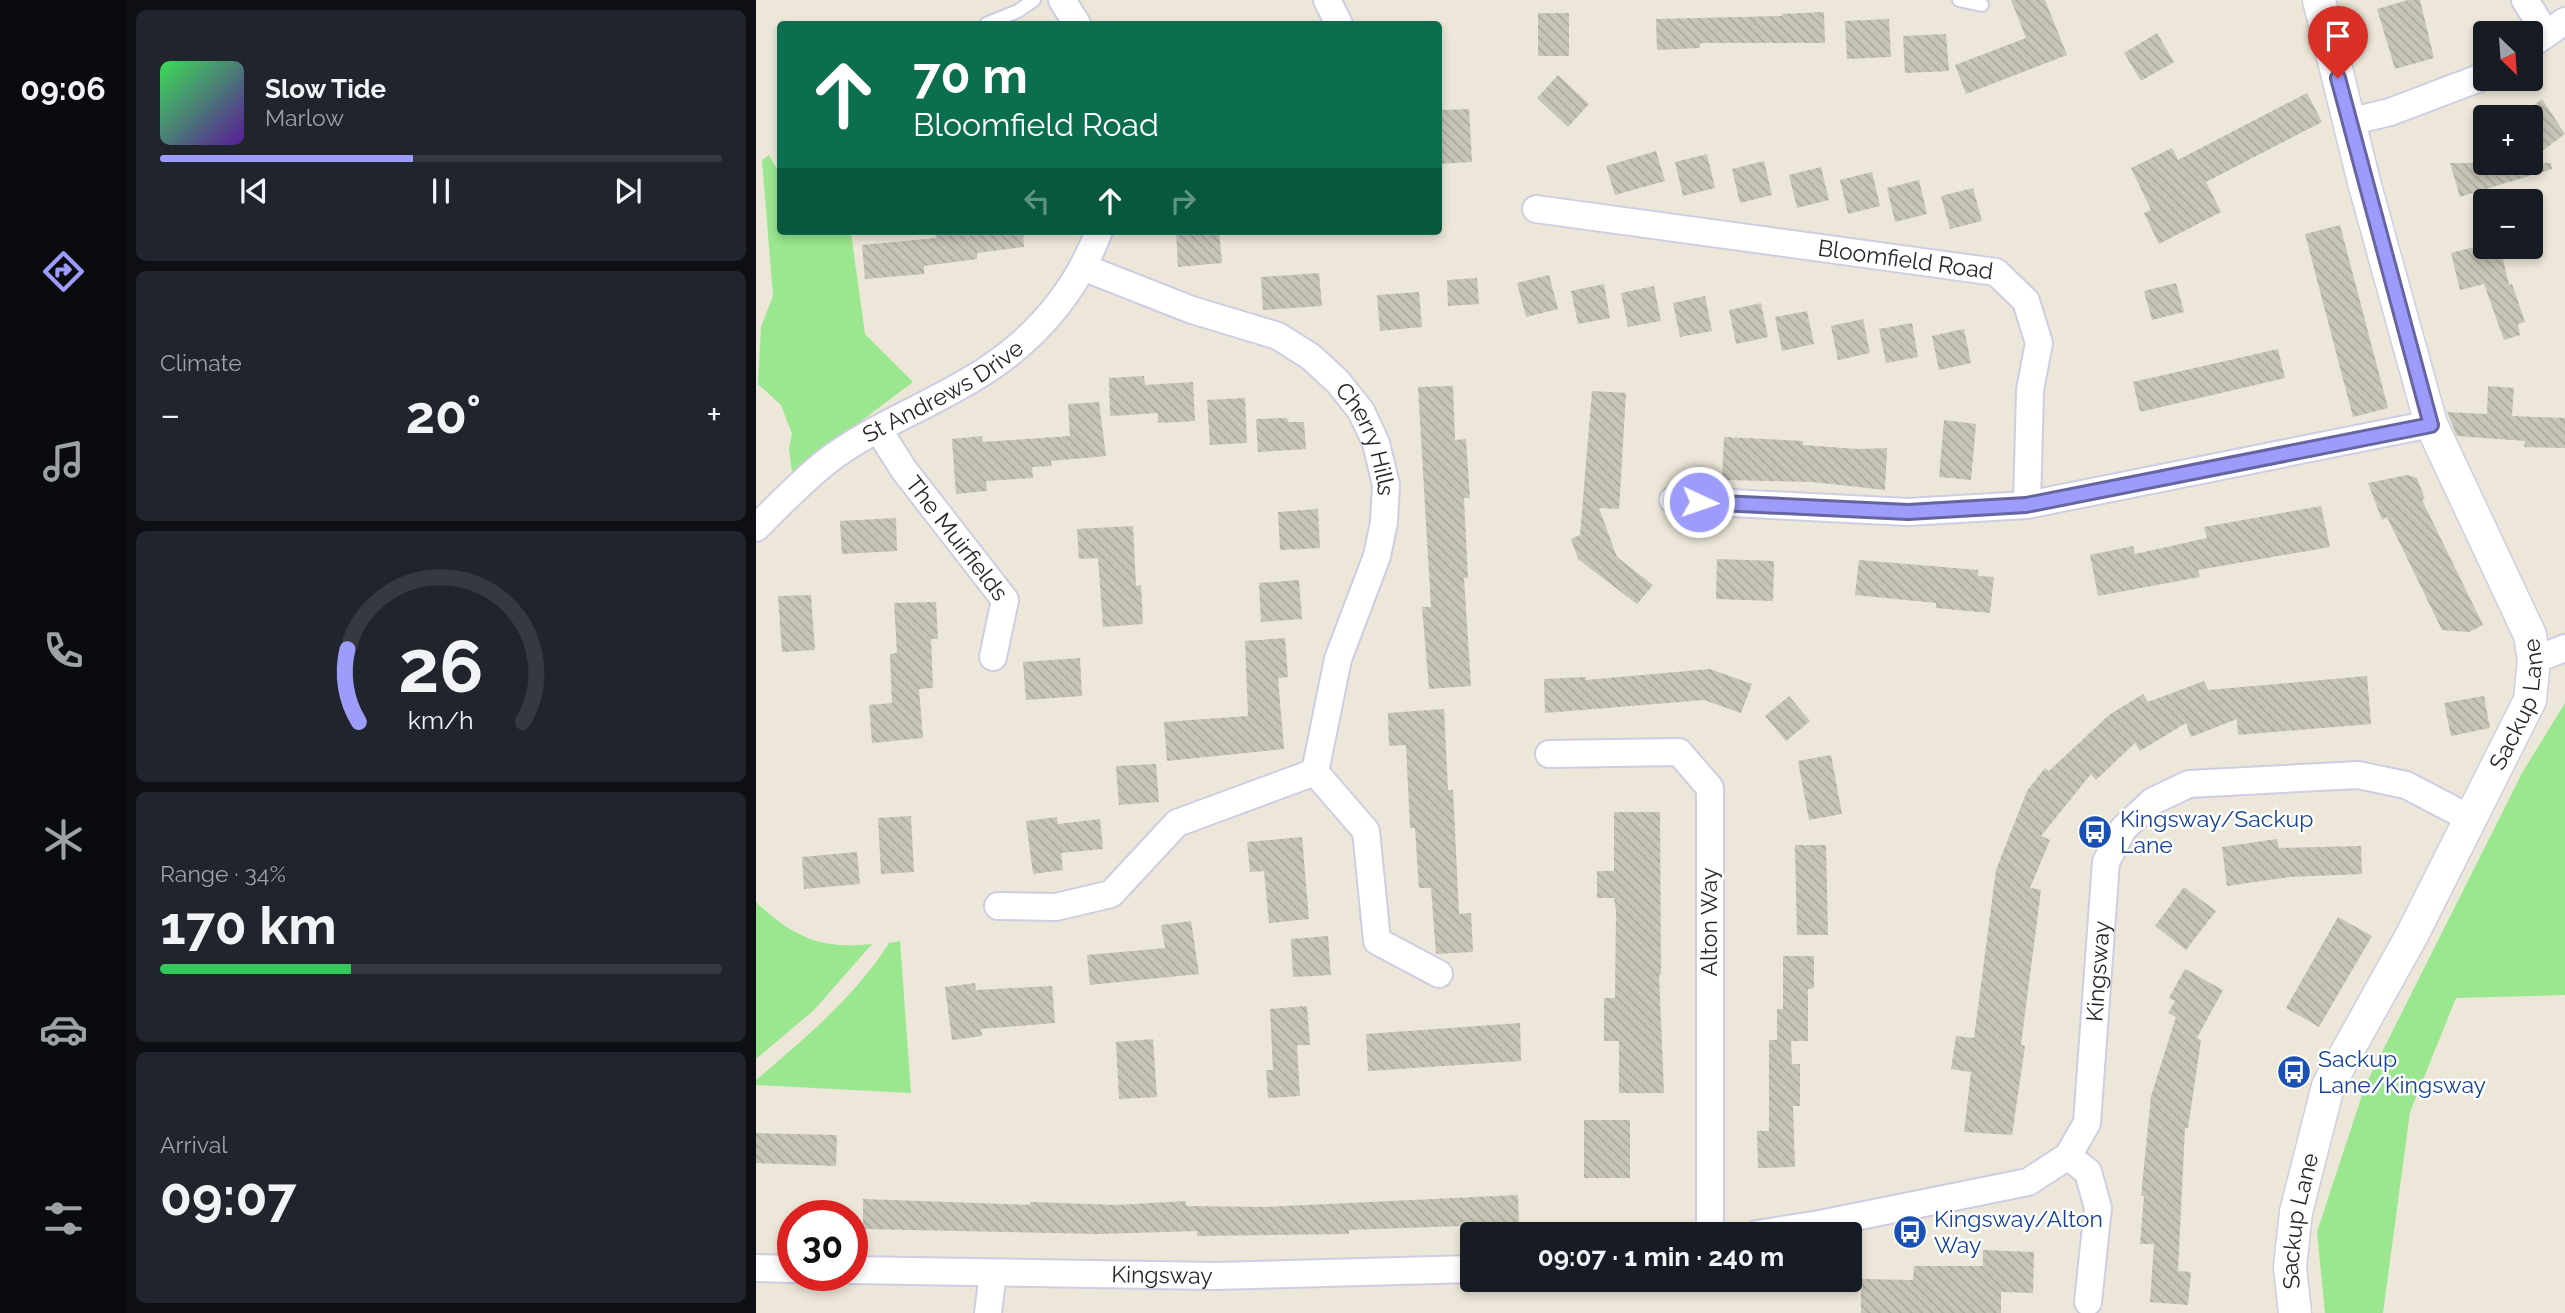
<!DOCTYPE html>
<meta charset="utf-8">
<style>
:root{--surface:#171b24;--page:#20242c;--text:#f1f3f6;--muted:#9ea1a6;--line:#363941;--accent:#9d9cfa}
body{margin:0;font-family:Raleway,sans-serif;background:var(--page);color:var(--text);height:100vh;display:flex;flex-direction:column;font-size:26px;white-space:nowrap}
*{box-sizing:border-box;margin:0}
p{font-size:23px;color:var(--muted)}
.icon{flex:none;width:38px;height:38px;fill:none;stroke:currentColor;stroke-width:2;stroke-linecap:round;stroke-linejoin:round}
.map{position:relative;flex:1;overflow:hidden}
.details{display:flex;flex-direction:column;gap:10px;padding:10px;background:#0d0f14;width:630px}
.details>*{flex:none}
.hud{position:absolute;left:21px;top:21px;width:665px;height:214px;border-radius:7px;box-shadow:0 4px 10px #0003;background:#0b6e4f;color:#fff;overflow:hidden}
.needle{width:46px;rotate:155deg}
.fabs{position:absolute;left:1717px;top:21px;display:grid;gap:14px}
.fabs a{display:grid;place-items:center;width:70px;height:70px;border-radius:7px;background:var(--surface);box-shadow:0 4px 10px #0003;font-size:35px}
.speed{position:absolute;left:21px;top:1200px;display:flex;gap:14px;font-size:35px;font-weight:700;text-align:center}
.speed>*{display:grid;place-content:center;width:91px;height:91px;border-radius:50%;background:var(--surface);box-shadow:0 4px 10px #0003;line-height:1}
.speed .limit{border:10px solid #d22;background:#fff;color:#111}
.pin{position:absolute;display:grid;place-items:center;width:60px;height:60px;color:#fff;margin:-72px -30px;border-radius:50% 50% 50% 0;rotate:-45deg;box-shadow:0 0 7px #0007}
.pin .icon{rotate:45deg}
.me{position:absolute;width:77px;margin:-38px;rotate:93deg;stroke-linejoin:round;filter:drop-shadow(0 0 5px #0008)}
.turn{display:flex;align-items:center;gap:24px;height:147px;padding:0 21px;font-size:32px}
.turn .icon{width:91px;height:91px;stroke-width:2.5}
.turn b{display:block;font-size:49px;line-height:60px}
.lanes{display:flex;align-items:center;height:66px;padding:0 21px;background:#0003;justify-content:center;gap:35px;direction:ltr}
.lanes .off{opacity:.35}
.big{font-size:52px;font-weight:700;line-height:1.1}
.details .card{flex:1;display:flex;flex-direction:column;justify-content:center;gap:10px;min-width:0;padding:0 24px;border-radius:10px;background:var(--page)}
.details .dial{align-items:center;gap:0}
.dial svg{height:182px;overflow:visible;fill:none;stroke:var(--line);stroke-width:7;stroke-linecap:round;text-anchor:middle}
.dial text{fill:var(--text);stroke:none}
.song{display:flex;align-items:center;gap:21px}
.cover{width:84px;height:84px;border-radius:10px;background:linear-gradient(135deg,hsl(130 70% 55%),hsl(270 70% 35%))}
.played{height:7px;border-radius:4px;background:linear-gradient(90deg,var(--accent) 45%,var(--line) 45%)}
.keys{display:flex;justify-content:space-around;direction:ltr}
.heat{display:flex;justify-content:space-between;align-items:center;font-size:38px;direction:ltr}
.charge{height:10px;border-radius:5px;background:linear-gradient(90deg,#34c759 34%,var(--line) 0)}
.trip{position:absolute;left:704px;top:1222px;width:402px;height:70px;border-radius:7px;background:var(--surface);box-shadow:0 4px 10px #0003;font-weight:700;line-height:70px;text-align:center}
main{display:flex;flex:1;min-height:0}
.dock{display:flex;flex-direction:column;width:126px;justify-content:space-around;align-items:center;background:#090b0e;color:var(--muted)}
.dock .icon{width:49px;height:49px}
.dock .selected{color:var(--accent)}
.dock b{font-size:32px;color:var(--text)}
.map>svg:first-child{display:block}
.grass{fill:#9be78f}
.building{fill:url(#building-back-hatch)}
.lines{fill:none;stroke-linecap:round;stroke-linejoin:round}
.service-casing{stroke:#cecde3;stroke-width:16}
.minor-casing{stroke:#cecde3;stroke-width:30}
.tertiary-casing{stroke:#cecde3;stroke-width:35}
.service{stroke:#fff;stroke-width:12}
.minor{stroke:#fff;stroke-width:26}
.tertiary{stroke:#fff;stroke-width:32}
.route-casing{stroke:#6665a2;stroke-width:18}
.route{stroke:#9d9cfa;stroke-width:12}
.labels{text-anchor:middle;stroke-width:5;stroke-linejoin:round;paint-order:stroke}
.street-label{font-size:23px;fill:#282828;stroke:#fff}
.transit-label{font-size:23px;fill:#164399;stroke:#fff;text-anchor:start}
</style>
<main>
<nav class="dock">
<b>09:06</b>
<svg class="icon selected" aria-label="directions" viewBox="0 0 24 24"><path d="M12 3l9 9-9 9-9-9zM9 14v-3h6M13 9l2 2-2 2"/></svg>
<svg class="icon" aria-label="music" viewBox="0 0 24 24"><path d="M9 18V5l10-2v13"/><circle cx="6" cy="18" r="3"/><circle cx="16" cy="16" r="3"/></svg>
<svg class="icon" aria-label="phone" viewBox="0 0 24 24"><path d="M5 4h4l2 5-3 2q2 4 5 5l2-3 5 2v4C11 20 4 13 5 4z"/></svg>
<svg class="icon" aria-label="climate" viewBox="0 0 24 24"><path d="M12 3v18M4 7l16 10M4 17L20 7"/></svg>
<svg class="icon" aria-label="car" viewBox="0 0 24 24"><path d="M5 17H2v-5l4-1 3-4h7l3 4 3 1v5h-3M9 17h6M6 11h13"/><circle cx="7" cy="17" r="2"/><circle cx="17" cy="17" r="2"/></svg>
<svg class="icon" aria-label="filters" viewBox="0 0 24 24"><path d="M4 7h16M4 17h16"/><circle cx="9" cy="7" r="2"/><circle cx="15" cy="17" r="2"/></svg>
</nav>
<section class="details">
<div class="card">
<div class="song"><i class="cover"></i><div><b>Slow Tide</b><p>Marlow</p></div></div>
<div class="played"></div>
<div class="keys"><svg class="icon" aria-label="previous" viewBox="0 0 24 24"><path d="M18 5L8 12l10 7zM5 5v14"/></svg><svg class="icon" aria-label="pause" viewBox="0 0 24 24"><path d="M8 5v14M16 5v14"/></svg><svg class="icon" aria-label="next" viewBox="0 0 24 24"><path d="M6 5l10 7-10 7zM19 5v14"/></svg></div>
</div>
<div class="card"><p>Climate</p>
<div class="heat"><a>−</a><b class="big">20°</b><a>+</a></div>
</div>
<div class="card dial"><svg viewBox="0 0 100 80">
<path d="M14 69A42 42 0 1 1 86 69"/>
<path d="M14 69A42 42 0 0 1 9 37" stroke="#9d9cfa"/>
<text x="50" y="56" font-size="32" font-weight="700">26</text>
<text x="50" y="72" font-size="11">km/h</text>
</svg></div>
<div class="card"><p>Range · 34%</p><b class="big">170 km</b><div class="charge"></div></div>
<div class="card"><p>Arrival</p><b class="big">09:07</b></div>
</section>
<div class="map">
<svg width="1809" height="1313" viewBox="0 0 1809 1313">
<defs>
<pattern id="building-back-hatch" width="6" height="6" patternUnits="userSpaceOnUse" patternTransform="scale(1.75)"><rect width="6" height="6" fill="#c7c4b8"/><path d="M-1 5l2 2M0 0l6 6M5-1l2 2" fill="none" stroke="#aba89e"/></pattern>
</defs>
<rect width="100%" height="100%" fill="#ece7d8"/>
<path class="grass" d="M13 155 24 175V231L95 233 109 334 157 382 36 473 33 448 36 434 25 405 2 384 5 327 17 296 6 160Z
M1809 703V995L1700 998 1654 1112 1627 1313H1569L1561 1232 1609 1086 1766 773Z
M0 902C37 937 65 950 116 944L58 1010 0 1059Z
M144 941 155 1093 0 1085V1080C48 1039 99 997 133 943Z"/>
<path class="building" d="M1255 0H1289L1311 55 1210 94 1199 65 1270 38Z
M1652 0H1664L1678 58 1639 69 1621 9Z
M1068 12 1069 43H944V48L901 50 900 19 1026 16V14Z
M782 13H813V56H782Z
M1133 19 1135 57 1091 59 1089 21Z
M1401 33 1418 62 1385 81 1368 53Z
M1190 34 1193 71 1149 73 1147 36Z
M802 75 833 104 812 127 781 98Z
M1551 93 1566 122 1450 182 1465 212 1403 244 1388 213 1395 210 1375 168 1416 148 1422 160Z
M1786 99 1809 134 1774 160V117L1766 114Z
M713 109 716 162 682 164V110Z
M900 151 909 181 859 195 850 166Z
M951 154 959 188 927 196 919 162Z
M1008 161 1016 195 984 203 976 169Z
M1694 163H1795L1796 169 1704 197Z
M1065 167 1073 200 1041 208 1033 175Z
M1116 172 1124 206 1092 214 1084 180Z
M1163 180 1171 214 1139 222 1131 188Z
M1217 188 1226 221 1194 229 1185 196Z
M1584 225 1632 408 1597 417 1549 234Z
M179 231H267L268 247 221 253V259L168 266V274L109 279 106 245 180 238Z
M420 231H463L466 263 422 267Z
M1718 247H1744L1753 285 1756 284 1769 322 1762 324 1764 335 1748 340 1728 284 1704 290 1695 253Z
M563 273 566 306 507 310 505 277Z
M793 275 802 309 770 317 761 283Z
M721 278 723 304 692 306 691 280Z
M1420 283 1428 312 1396 320 1388 291Z
M848 284 854 318 822 324 815 291Z
M898 286 905 321 872 327 865 293Z
M663 292 666 327 624 331 621 295Z
M949 296 956 331 924 337 917 303Z
M1005 303 1012 337 980 344 973 310Z
M1051 311 1058 344 1026 351 1019 317Z
M1107 319 1114 353 1082 360 1075 326Z
M1156 323 1162 357 1130 363 1123 329Z
M1208 329 1215 363 1183 370 1176 336Z
M1522 349 1529 378 1384 412 1377 382Z
M388 376 389 385 437 382 439 421 402 423V413L354 416 353 378Z
M697 386 699 440 710 439 714 498H708L712 578H708L715 686 673 689 666 607H675L662 387Z
M1732 386 1758 388 1756 416 1809 418V448L1768 447 1769 441 1701 436 1691 412 1731 414Z
M836 391 870 393 863 509 843 508 861 557 897 585 881 604 822 559 815 539 824 535Z
M489 398 491 443 454 445 451 400Z
M343 402 350 456 295 461 296 466 276 467 277 478 230 481 231 491 200 494 196 439 226 436 227 442 314 436 312 404Z
M531 418 532 422H548L550 449 502 452 500 419Z
M1188 420 1220 424 1215 480 1183 477Z
M968 437 1047 441V445L1102 449 1131 448 1129 490 1056 482 966 480Z
M1651 475 1661 478 1669 499 1666 500 1727 625 1713 632 1686 630 1631 517 1626 520 1612 483Z
M1565 506 1574 547 1442 570 1444 577 1342 596 1334 555 1377 546 1379 554 1451 538 1448 527Z
M562 509 564 548 524 550 522 512Z
M140 518 141 551 86 554 84 521Z
M377 526 380 586 385 585 387 624 347 627 342 558 323 559 321 529Z
M961 559 1018 561 1017 601 960 599Z
M1103 560 1222 570V576L1238 577 1234 613 1180 608V603L1099 595Z
M543 580 546 619 505 622 503 583Z
M55 595 59 650 26 652 22 596Z
M180 602 182 639H175L177 688 163 689 167 738 116 743 113 705 136 703 134 654 141 653 138 603Z
M529 638 532 677 522 678 528 749 411 761 408 722 492 716 489 641Z
M324 658 326 696 270 700 267 662Z
M954 669 996 684 985 713 948 700 789 713 788 679 830 677V680Z
M1611 676 1615 724 1482 735 1481 719 1435 737 1430 723 1384 751 1379 743 1340 780 1335 774 1285 836 1294 840 1274 888 1285 890 1265 1045 1269 1046 1256 1135 1208 1132 1215 1072 1195 1069 1200 1036 1218 1038 1240 870 1271 791 1289 768 1293 771 1353 715 1387 694 1392 702 1448 681 1452 690Z
M1033 696 1054 721 1030 741 1009 716Z
M1728 696 1734 728 1695 736 1688 703Z
M688 709 692 790H697L703 914 715 913 717 952 680 954 675 888H663L659 828H654L650 745 633 746 632 713Z
M1075 755 1086 814 1053 820 1042 761Z
M400 764 403 802 363 805 360 766Z
M858 812H904L905 975H903L908 1093H863V1041H848V998H859L860 912 858 898H841V871H858Z
M155 816 158 872 125 874 122 818Z
M301 817 302 824 344 819 347 849 305 853 307 870 277 874 270 821Z
M546 837 553 919 513 923 508 871 494 872 491 842Z
M1521 839 1523 848 1605 846 1606 874 1533 877 1471 886 1466 847Z
M1039 845H1070L1072 935H1041Z
M101 852 104 884 48 889 46 857Z
M1428 887 1460 911 1430 950 1399 926Z
M1582 917 1616 936 1563 1027 1530 1008Z
M435 921 443 974 334 985 331 955 409 948 405 925Z
M572 936 575 975 537 977 535 939Z
M1027 956H1058V988L1052 989V1041H1035L1036 1064H1044V1106H1037L1039 1167 1002 1168 1001 1131H1013V1040H1021V1009H1027Z
M1429 969 1467 990 1441 1038 1445 1040 1432 1128H1429L1422 1271 1435 1272 1432 1305 1394 1302 1398 1244H1384L1388 1196H1385L1395 1096 1420 1017 1412 1013 1419 1001 1413 998Z
M219 983 220 990 296 986 299 1023 225 1029 226 1036 196 1040 189 987Z
M551 1006 554 1045H541L544 1096 512 1098 510 1070H517L514 1009Z
M764 1023 765 1061 612 1071 610 1034Z
M397 1039 401 1097 363 1099 360 1042Z
M828 1120H874V1178H828Z
M0 1133 81 1135 80 1166 0 1163Z
M762 1195 763 1224 593 1230V1234L441 1236V1231L342 1234 107 1229V1199L274 1205V1202L361 1205 430 1201V1206L510 1207Z
M1227 1250 1278 1252 1277 1293 1245 1292V1313H1105V1279L1157 1280 1158 1266H1227Z"/>
<g class="lines">
<g class="service-casing">
<path id="service" d="M1203 0 1226 5
M230 24 262 11 278 0"/>
</g>
<g class="minor-casing">
<g id="minor">
<path d="M306 0 321 24"/>
<path d="M571 0 583 24"/>
<path d="M1769 0 1790 34"/>
<path d="M1774 45 1809 21"/>
<path d="M1593 122 1634 112 1729 76"/>
<path id="s1" d="M780 209 1240 272 1270 301 1283 343 1274 390 1271 505 1675 424"/>
<path id="s2" d="M329 268 436 310 522 336 555 357 582 382 605 411 620 443 630 485 628 522 621 556 582 659 559 772 610 831 621 941 683 974"/>
<path id="s3" d="M122 429 148 470 249 600 237 657"/>
<path d="M917 500 1152 512 1271 505"/>
<path id="s4" d="M0 528C22 506 45 482 70 462 119 424 180 404 232 369 283 335 321 289 343 231"/>
<path d="M1778 660 1809 648"/>
<path d="M793 754 923 752 954 788V1234"/>
<path d="M242 906 300 907 355 894 421 823 559 772"/>
<path d="M1312 1156 1332 1172 1342 1208 1332 1302"/>
<path id="s5" d="M1001 1234 1064 1224 1272 1182 1312 1156 1331 1123 1350 862 1367 829 1397 801 1433 784 1602 775 1650 785 1713 818"/>
<path d="M0 1268 37 1269"/>
<path id="s6" d="M96 1270 459 1276 716 1269"/>
<path d="M232 1313 237 1273"/>
</g>
</g>
<g class="tertiary-casing">
<g id="tertiary">
<path id="s7" d="M1539 1313 1534 1267 1540 1212 1572 1086 1656 935 1774 700 1778 660 1774 635 1675 424 1608 182 1563 0"/>
</g>
</g>
<use href="#service" class="service"/>
<use href="#minor" class="minor"/>
<use href="#tertiary" class="tertiary"/>
</g>
<g class="lines">
<g class="route-casing">
<path id="route" d="M943 502 1152 512 1270 505 1675 425 1582 78"/>
</g>
<use href="#route" class="route"/>
</g>
<defs>
<g id="bus-disc" transform="scale(1.75)"><circle r="9.5" fill="#1a4fb4" stroke="#fff"/><path d="M-5-6H5V4H4V6H2V4H-2V6H-4V4H-5ZM-3.5-4V0h7V-4ZM-3.5 1.2v1.5H-2V1.2ZM2 1.2v1.5H3.5V1.2Z" fill="#fff"/></g>
</defs>
<g fill-rule="evenodd">
<use href="#bus-disc" x="1339" y="832"/>
<use href="#bus-disc" x="1538" y="1072"/>
<use href="#bus-disc" x="1154" y="1232"/>
</g>
<g class="labels">
<g class="street-label">
<text dy="8" stroke="none"><textPath href="#s1" startOffset="373">Bloomfield Road</textPath></text>
<text dy="8" stroke="none"><textPath href="#s4" startOffset="233">St Andrews Drive</textPath></text>
<text dy="8" stroke="none"><textPath href="#s2" startOffset="346">Cherry Hills</textPath></text>
<text dy="8" stroke="none"><textPath href="#s3" startOffset="135">The Muirfields</textPath></text>
<text dy="8" stroke="none"><textPath href="#s7" startOffset="660">Sackup Lane</textPath></text>
<text transform="translate(953 922) rotate(-90)" y="8">Alton Way</text>
<text dy="8" stroke="none"><textPath href="#s5" startOffset="514">Kingsway</textPath></text>
<text dy="8" stroke="none"><textPath href="#s7" startOffset="93">Sackup Lane</textPath></text>
<text dy="8" stroke="none"><textPath href="#s6" startOffset="310">Kingsway</textPath></text>
</g>
<g class="transit-label">
<text x="1364" y="827">Kingsway/Sackup<tspan x="1364" dy="26">Lane</tspan></text>
<text x="1562" y="1067">Sackup<tspan x="1562" dy="26">Lane/Kingsway</tspan></text>
<text x="1178" y="1227">Kingsway/Alton<tspan x="1178" dy="26">Way</tspan></text>
</g>
</g>
</svg>
<div class="fabs">
<a><svg class="needle" viewBox="-14 -14 28 28"><path d="M0-13l5 13h-10z" fill="#e53935"/><path d="M0 13l5-13h-10z" fill="#9ea1a6"/></svg></a>
<a>+</a>
<a>−</a>
</div>
<div class="speed"><div class="limit">30</div></div>
<div class="pin" style="left:1582px;top:78px;background:#d93025"><svg class="icon" aria-label="arrive" viewBox="0 0 24 24"><path d="M6 21V4h12l-3 4 3 4H6"/></svg></div>
<svg class="me" style="left:943px;top:502px" viewBox="-20 -20 40 40"><circle r="17" fill="#9d9cfa" stroke="#fff" stroke-width="3"/><path d="M0-11L8 9 0 5-8 9z" fill="#fff"/></svg>
<div class="trip">09:07 · 1 min · 240 m</div>
<div class="hud">
<div class="turn"><svg class="icon" aria-label="ahead" viewBox="0 0 24 24"><path d="M12 20V5M6 11l6-6 6 6"/></svg><div><b>70 m</b>Bloomfield Road</div></div>
<div class="lanes"><svg class="icon off" aria-label="left" viewBox="0 0 24 24"><path d="M17 20v-9H6M10 6l-5 5 5 5"/></svg><svg class="icon" aria-label="ahead" viewBox="0 0 24 24"><path d="M12 20V5M6 11l6-6 6 6"/></svg><svg class="icon off" aria-label="right" viewBox="0 0 24 24"><path d="M7 20v-9h11M14 6l5 5-5 5"/></svg></div>
</div>
</div>
</main>
